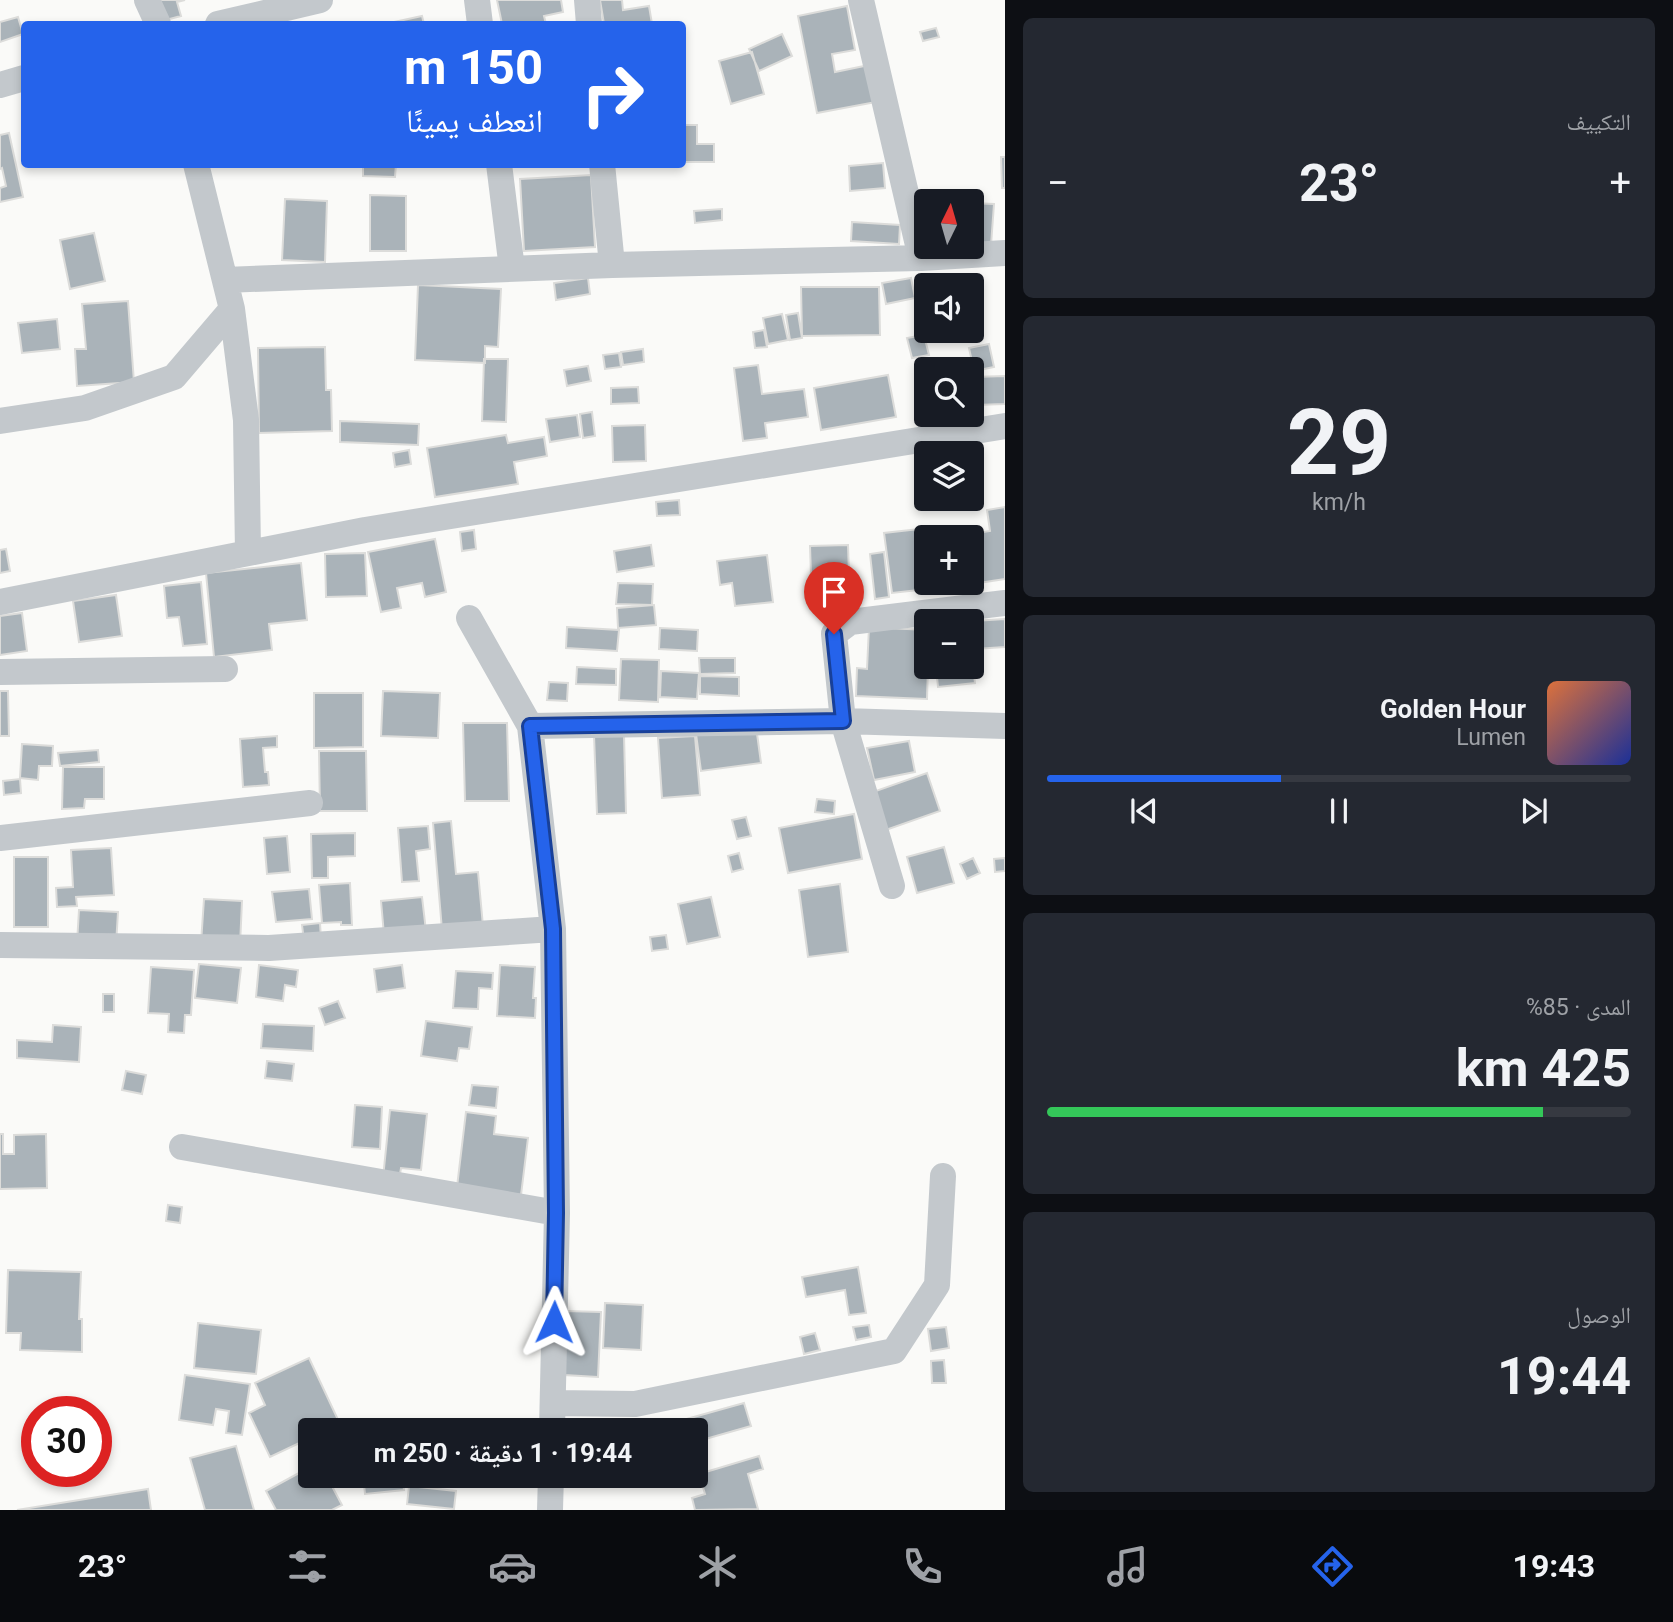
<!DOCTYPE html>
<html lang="ar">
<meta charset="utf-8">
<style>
:root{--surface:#171b24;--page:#242831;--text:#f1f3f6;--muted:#9ea1a6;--line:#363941;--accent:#2563eb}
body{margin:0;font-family:Roboto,"Noto Naskh Arabic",sans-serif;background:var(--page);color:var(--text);direction:rtl;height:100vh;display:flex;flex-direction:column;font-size:26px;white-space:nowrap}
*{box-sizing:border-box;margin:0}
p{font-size:23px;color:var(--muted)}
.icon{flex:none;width:38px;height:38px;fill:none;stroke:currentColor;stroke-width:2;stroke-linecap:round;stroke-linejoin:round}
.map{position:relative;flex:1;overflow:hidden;direction:ltr}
.panel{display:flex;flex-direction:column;gap:18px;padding:18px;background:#0d0f14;width:668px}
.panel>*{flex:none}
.top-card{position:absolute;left:21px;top:21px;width:665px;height:147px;border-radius:7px;box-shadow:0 4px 10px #0003;direction:rtl;background:#2563eb;color:#fff;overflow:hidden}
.needle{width:46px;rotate:5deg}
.controls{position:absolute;left:914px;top:189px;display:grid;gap:14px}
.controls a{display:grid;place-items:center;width:70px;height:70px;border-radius:7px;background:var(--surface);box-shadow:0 4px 10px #0003;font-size:35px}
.speed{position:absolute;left:21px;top:1396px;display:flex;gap:14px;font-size:35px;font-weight:700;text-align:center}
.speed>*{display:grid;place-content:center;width:91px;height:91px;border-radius:50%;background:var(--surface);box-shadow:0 4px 10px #0003;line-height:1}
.speed .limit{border:10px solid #d22;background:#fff;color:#111}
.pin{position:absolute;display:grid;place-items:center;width:60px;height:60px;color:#fff;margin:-72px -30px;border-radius:50% 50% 50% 0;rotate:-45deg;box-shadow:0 0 7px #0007}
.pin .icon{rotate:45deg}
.me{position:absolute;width:77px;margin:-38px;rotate:1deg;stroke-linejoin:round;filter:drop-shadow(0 0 5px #0008)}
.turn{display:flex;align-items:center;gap:24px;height:147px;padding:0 28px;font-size:32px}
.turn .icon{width:91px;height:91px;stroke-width:2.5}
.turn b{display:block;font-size:49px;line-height:60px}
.big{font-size:52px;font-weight:700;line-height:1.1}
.panel .card{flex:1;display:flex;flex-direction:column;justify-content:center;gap:10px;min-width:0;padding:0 24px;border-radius:10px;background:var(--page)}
.panel .dial{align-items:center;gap:0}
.dial b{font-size:91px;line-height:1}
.song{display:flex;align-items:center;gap:21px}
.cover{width:84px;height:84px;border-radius:10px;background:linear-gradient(135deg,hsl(20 70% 55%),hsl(230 70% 35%))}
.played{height:7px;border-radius:4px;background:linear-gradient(90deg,var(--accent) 40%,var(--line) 40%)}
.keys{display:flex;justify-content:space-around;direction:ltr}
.heat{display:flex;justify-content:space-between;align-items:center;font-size:38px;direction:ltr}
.charge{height:10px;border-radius:5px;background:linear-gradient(90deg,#34c759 85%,var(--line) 0)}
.trip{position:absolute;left:298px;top:1418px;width:410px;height:70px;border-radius:7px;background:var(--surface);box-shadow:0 4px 10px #0003;font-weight:700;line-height:70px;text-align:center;direction:rtl}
.tabs{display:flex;height:112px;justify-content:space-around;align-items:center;background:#090b0e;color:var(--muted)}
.tabs .icon{width:49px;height:49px}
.tabs .selected{color:var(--accent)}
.tabs b{font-size:32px;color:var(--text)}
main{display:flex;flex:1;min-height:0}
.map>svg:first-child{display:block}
.building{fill:#aab3b9;stroke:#dcdcda;stroke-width:2}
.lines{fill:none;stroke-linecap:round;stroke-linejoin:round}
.street{stroke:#c3c8cc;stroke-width:26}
.route-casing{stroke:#184099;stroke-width:18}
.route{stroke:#2563eb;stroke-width:12}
</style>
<main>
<section class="panel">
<div class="card"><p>التكييف</p>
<div class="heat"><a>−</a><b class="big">23°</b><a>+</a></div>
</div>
<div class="card dial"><b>29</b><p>km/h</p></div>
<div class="card">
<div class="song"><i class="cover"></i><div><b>Golden Hour</b><p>Lumen</p></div></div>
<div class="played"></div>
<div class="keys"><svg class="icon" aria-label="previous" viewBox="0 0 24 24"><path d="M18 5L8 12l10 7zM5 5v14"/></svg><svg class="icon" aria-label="pause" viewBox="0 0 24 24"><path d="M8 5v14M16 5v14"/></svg><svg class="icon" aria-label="next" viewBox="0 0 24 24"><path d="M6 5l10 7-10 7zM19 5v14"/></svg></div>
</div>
<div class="card"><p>المدى · 85%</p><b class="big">425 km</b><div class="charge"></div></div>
<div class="card"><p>الوصول</p><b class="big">19:44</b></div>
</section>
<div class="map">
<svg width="1005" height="1510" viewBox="0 0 1005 1510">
<rect width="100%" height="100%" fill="#fafaf8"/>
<path class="building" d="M156 0H185L177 2 181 16 162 21Z
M497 0H561L563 12 544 16 546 24H502Z
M600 0H622L623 10 649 6 652 24H604Z
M847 6 855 50 832 54 835 72 869 65 876 102 817 113 798 16Z
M422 16 424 24H385Z
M18 17 23 34 0 42V22Z
M936 28 939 37 923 41 920 32Z
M782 34 792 56 759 71 749 49Z
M752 52 764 94 731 104 719 61Z
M682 125H697V144H714V162H682Z
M9 133 23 197 0 202V188L6 186 2 168 0 169V135Z
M1001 157H1005V188H1002Z
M883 163 885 188 850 191 849 166Z
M363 164H396L395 177 363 176Z
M591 175 595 247 524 251 520 179Z
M370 195 406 196V251H370Z
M285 199 327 201 325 262 282 260Z
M971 203 994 204 991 245 971 243Z
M722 209V220L695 223 694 211Z
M852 222 900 225 899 244 851 241Z
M94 233 105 281 70 289 60 240Z
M588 278 590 294 556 300 554 283Z
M911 278 915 298 886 304 882 283Z
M418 285 501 289 498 347 485 346V363L415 360Z
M801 287H879L880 335 802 336Z
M128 301 134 382 77 386 75 349H86L82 304Z
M798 313 802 338 790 340 786 315Z
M782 314 788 340 768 344 763 318Z
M57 319 60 349 22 353 18 323Z
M764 330 767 347 755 348 753 332Z
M924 335 929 355 912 358 907 338Z
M989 344 994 367 974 371 969 348Z
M325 347 326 390H331L332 431 259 433 258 348Z
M643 349 644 362 623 365 621 352Z
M619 353 621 367 605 369 603 355Z
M484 359H508L506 422 482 421Z
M758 365 762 394 804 389 808 417 765 423 767 438 743 441 734 368Z
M588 366 591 381 567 386 564 370Z
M888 375 896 417 821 430 814 388Z
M1005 376V404L975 405 974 377Z
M638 387 639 403 611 404V388Z
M592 412 595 436 583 438 580 414Z
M577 415 580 437 550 442 546 419Z
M340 421 419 424 418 445 340 442Z
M645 425 646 461 613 462 612 426Z
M506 435 508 443 544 437 547 456 514 462 518 484 435 497 427 448Z
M409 450 411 464 395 467 393 453Z
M679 500 680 515 657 516 656 502Z
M1005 507V579L972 584 971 537H965L964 535 990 531 987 510Z
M919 529 923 565H926V583H963V585L892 593 884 533Z
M474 530 476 549 462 551 460 532Z
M435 539 446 592 425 597 422 583 397 588 401 608 381 612 368 552Z
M651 545 654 566 617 572 614 551Z
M848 545 850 604 812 605 810 546Z
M6 549 10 571 0 573V550Z
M884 552 889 597 875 599 870 554Z
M365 553 367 596 326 597 325 554Z
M767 555 773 602 735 606 732 583 720 585 717 561Z
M301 563 307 620 269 624 272 650 214 657 206 573Z
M201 582 207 644 183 646 179 617 167 618 164 586Z
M618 583 653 584 652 605 616 604Z
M116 595 122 636 79 642 73 601Z
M654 605 656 625 618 628 617 608Z
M22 613 27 651 0 655V616Z
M1005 619V647L975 649 973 621Z
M567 627 619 630 617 651 566 648Z
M869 627 926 630V667H928L927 699 856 696 857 668 867 669Z
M660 628 698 630 697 651 659 649Z
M971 650 975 683 938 687 936 667H971Z
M699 658H735V673L700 674Z
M621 659 659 660 658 702 619 700Z
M577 667 616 669V685L576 684Z
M661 671 699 673 697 699 660 697Z
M700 676 739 677V696L700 694Z
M549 682 568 683 567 701 547 700Z
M0 691H8L9 736H0Z
M383 691 440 693 438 738 381 736Z
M314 693H363V747L314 748Z
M463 723H507L509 801H465Z
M756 726 761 763 701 771 696 734Z
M594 735H624L626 813 597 814Z
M277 736V747L263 748 265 772H268L269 785 243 787 240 739Z
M695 736 700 795 662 798 658 738Z
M909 741 915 772 874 780 867 748Z
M22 744 53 746 52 766H39L38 780 20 778Z
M98 750 99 762 60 766 58 753Z
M319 751H366L367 811H320Z
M63 767H104V799H85L84 808 62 809Z
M927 773 940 811 883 831 870 793Z
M20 779 21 793 4 795 3 781Z
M817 799 835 801 834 814 815 812Z
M854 814 862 859 788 873 779 828Z
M746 817 751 836 737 839 732 820Z
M451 821 456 874 478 872 483 926 442 930 433 823Z
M428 826 430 849 416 851 419 881 402 882 398 828Z
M355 833V856L328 857V878H312L311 834Z
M287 836 290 872 267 874 264 838Z
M944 847 954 883 917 893 907 857Z
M111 848 114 895 76 897 77 906 57 907 56 888 73 887 71 850Z
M739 853 743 869 732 872 728 856Z
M14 857H48V927H14Z
M973 858 980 873 967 879 960 864Z
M1005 858V871L995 872 994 859Z
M350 883 352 925H341V922L322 923 319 885Z
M840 884 848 952 808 957 799 890Z
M309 889 312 919 276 922 272 892Z
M422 897 426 931 384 935 381 901Z
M711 897 720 937 687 944 678 904Z
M204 899 242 901 240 945 201 943Z
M79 910 118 912 116 945 77 943Z
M320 923 321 939 304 941 302 925Z
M666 935 668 949 652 951 650 937Z
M199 964 241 968 237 1003 195 998Z
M259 965 298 970 296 987 285 985 283 1001 256 997Z
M402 965 405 988 377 992 374 969Z
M500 965 535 967 533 998H536L535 1018 497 1016Z
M151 967 194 970 191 1015H185L184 1033 168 1032 169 1014 148 1013Z
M456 971 493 973 492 989 479 988 478 1009 453 1008Z
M103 994H114V1012H103Z
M338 1001 345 1018 325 1025 319 1008Z
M426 1021 472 1027 469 1049 459 1048 457 1061 421 1056Z
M263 1024 314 1026 313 1051 261 1048Z
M53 1025 81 1027 79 1062 17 1058V1040L52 1042Z
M267 1061 294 1064 292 1081 265 1078Z
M126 1071 146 1075 142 1094 122 1090Z
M472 1085 498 1087 496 1108 469 1105Z
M355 1105 382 1107 380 1149 352 1147Z
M390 1110 427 1114 421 1170 401 1168 399 1180 383 1178Z
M466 1112 496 1116 494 1134 528 1138 521 1195 457 1187Z
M0 1134H3V1154H14V1135L46 1134 47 1188 0 1189Z
M168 1205 182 1207 180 1223 166 1221Z
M858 1267 866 1313 849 1315 845 1290 806 1297 802 1277Z
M8 1270 81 1272 79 1319H82V1352L20 1350 21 1333H6Z
M605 1303 643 1305 641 1350 603 1348Z
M566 1311 601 1312 598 1377 564 1375Z
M198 1323 261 1330 256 1374 194 1368Z
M869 1325 871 1337 856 1340 853 1327Z
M946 1327 949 1348 931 1351 928 1329Z
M815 1333 820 1350 804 1354 800 1337Z
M309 1358 340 1424 327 1430H310V1438L270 1457 249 1413 265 1405 255 1383Z
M944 1360 946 1383H932L931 1361Z
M185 1375 250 1384 242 1435 226 1433 229 1411 216 1409 213 1425 179 1420Z
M744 1403 751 1426 695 1442V1430H686L683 1420Z
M236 1446 254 1510H205L190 1458Z
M759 1456 763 1469 748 1474 758 1509 695 1510 692 1498 705 1494 699 1474Z
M310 1467V1475H326L342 1505 332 1510H276L266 1491Z
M363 1475H402L404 1490 365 1494Z
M409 1486 456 1491 454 1509 407 1504Z
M148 1489 151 1510H17Z"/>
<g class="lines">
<path class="street" d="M147 0 158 24
M477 0 480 24
M587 0 589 24
M861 0 921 258
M218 24 320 0
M0 85 24 78
M196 164 232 309 246 420 248 553
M499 164 512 269
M602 164 612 265
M225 280 612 265 921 258 1005 253
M0 421 85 408 174 377 232 309
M0 602 365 530 1005 426
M469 618 530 726 843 721 1005 726
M0 672 225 669
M530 726 553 929 557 1213 552 1430
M0 838 310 803
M892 886 843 721 834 634 850 622 1005 603
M0 945 269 948 553 929
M182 1147 557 1213
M553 1403 635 1404 894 1351 937 1285 943 1176
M550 1510 551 1475"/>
</g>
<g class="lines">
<g class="route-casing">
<path id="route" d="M554 1322 556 1213 553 929 530 726 843 721 834 634"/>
</g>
<use href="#route" class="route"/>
</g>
</svg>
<div class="controls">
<a><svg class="needle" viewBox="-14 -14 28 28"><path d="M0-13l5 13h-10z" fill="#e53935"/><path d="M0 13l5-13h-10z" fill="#9ea1a6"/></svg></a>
<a><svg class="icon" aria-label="sound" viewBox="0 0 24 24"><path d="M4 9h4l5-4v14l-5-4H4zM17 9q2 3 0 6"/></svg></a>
<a><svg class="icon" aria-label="search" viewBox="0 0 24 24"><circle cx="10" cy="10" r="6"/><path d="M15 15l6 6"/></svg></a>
<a><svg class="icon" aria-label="layers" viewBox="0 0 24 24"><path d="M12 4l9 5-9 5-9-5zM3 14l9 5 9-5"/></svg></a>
<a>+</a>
<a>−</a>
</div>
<div class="speed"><div class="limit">30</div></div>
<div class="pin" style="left:834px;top:634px;background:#d93025"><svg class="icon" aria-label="arrive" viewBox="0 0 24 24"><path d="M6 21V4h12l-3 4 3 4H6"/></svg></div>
<svg class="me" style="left:554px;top:1322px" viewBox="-20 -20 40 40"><path d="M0-17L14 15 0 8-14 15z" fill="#2563eb" stroke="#fff" stroke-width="4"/></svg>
<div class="trip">19:44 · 1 دقيقة · 250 m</div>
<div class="top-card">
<div class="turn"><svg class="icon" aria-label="right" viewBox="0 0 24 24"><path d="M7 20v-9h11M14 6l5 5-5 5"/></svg><div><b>150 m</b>انعطف يمينًا</div></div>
</div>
</div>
</main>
<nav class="tabs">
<b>19:43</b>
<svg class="icon selected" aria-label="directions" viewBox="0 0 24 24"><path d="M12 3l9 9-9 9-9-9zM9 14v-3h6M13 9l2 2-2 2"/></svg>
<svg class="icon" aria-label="music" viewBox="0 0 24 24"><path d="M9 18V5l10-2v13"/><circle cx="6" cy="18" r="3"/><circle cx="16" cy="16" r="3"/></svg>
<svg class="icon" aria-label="phone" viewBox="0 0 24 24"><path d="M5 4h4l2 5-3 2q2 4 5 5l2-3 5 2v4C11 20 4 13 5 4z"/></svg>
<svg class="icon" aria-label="climate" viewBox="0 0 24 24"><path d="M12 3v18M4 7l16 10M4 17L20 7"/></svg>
<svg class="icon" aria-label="car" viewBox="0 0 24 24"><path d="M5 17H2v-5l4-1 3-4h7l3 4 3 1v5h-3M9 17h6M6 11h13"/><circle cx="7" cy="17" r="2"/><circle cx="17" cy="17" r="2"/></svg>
<svg class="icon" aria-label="filters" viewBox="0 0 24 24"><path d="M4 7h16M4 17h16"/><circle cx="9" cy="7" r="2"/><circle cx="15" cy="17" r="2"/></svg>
<b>23°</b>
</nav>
